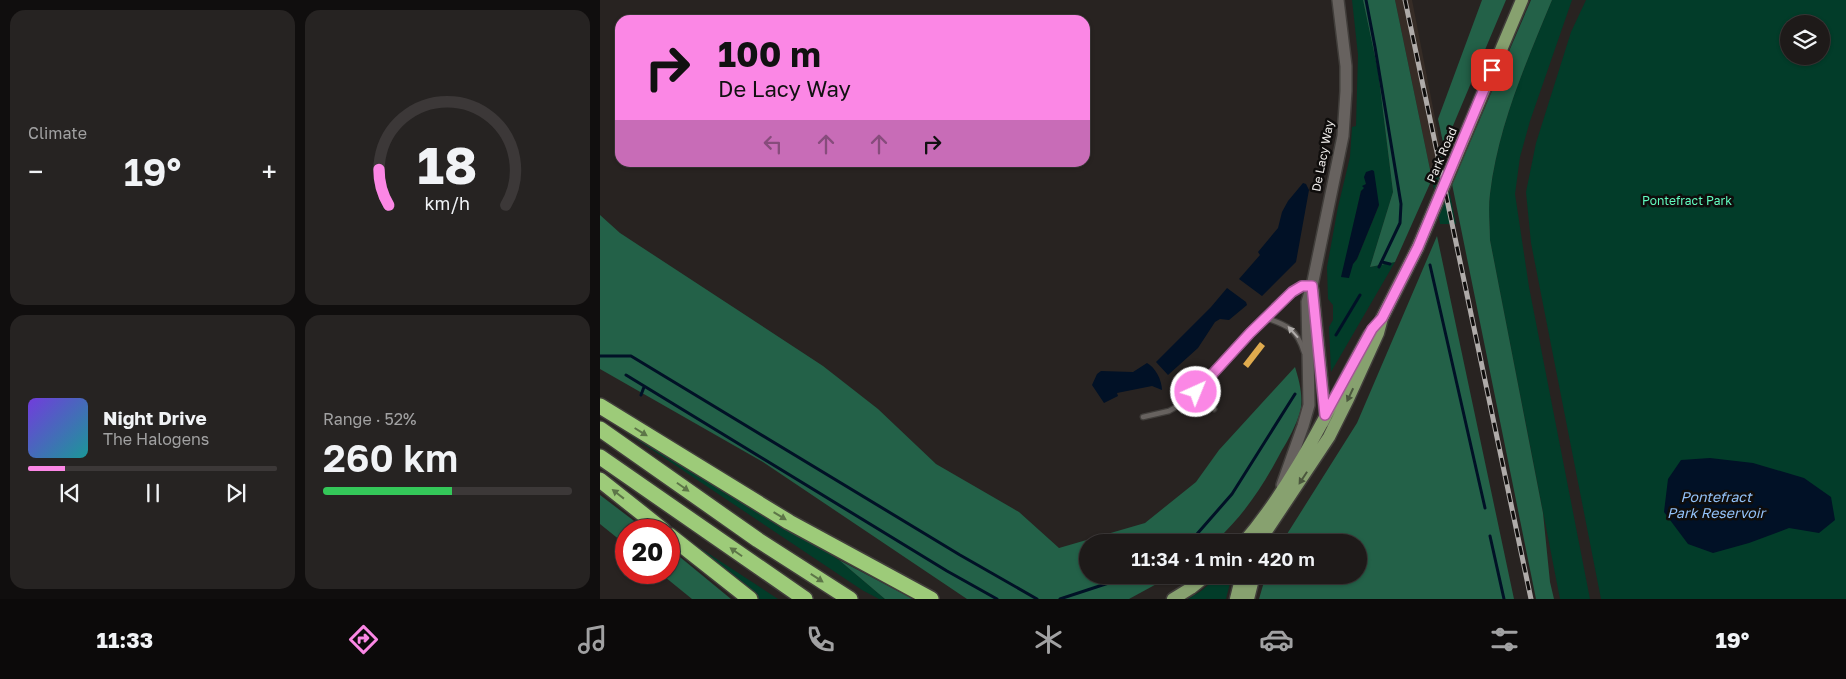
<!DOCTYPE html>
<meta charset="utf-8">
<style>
:root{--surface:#1e1a19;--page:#262322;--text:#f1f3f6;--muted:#a1a1a2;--line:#3c3838;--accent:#fb87e5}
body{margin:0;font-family:"Golos Text",sans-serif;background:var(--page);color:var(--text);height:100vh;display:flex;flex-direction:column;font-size:19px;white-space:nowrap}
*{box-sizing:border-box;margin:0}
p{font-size:16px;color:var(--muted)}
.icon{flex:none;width:28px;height:28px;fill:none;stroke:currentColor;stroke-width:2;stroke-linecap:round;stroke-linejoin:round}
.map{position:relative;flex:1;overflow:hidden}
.drawer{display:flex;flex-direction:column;gap:10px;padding:10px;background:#100e0e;width:600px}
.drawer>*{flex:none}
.hud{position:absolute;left:15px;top:15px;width:475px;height:152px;border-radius:15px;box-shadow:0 1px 4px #0004,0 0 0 1px var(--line);background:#fb87e5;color:#111;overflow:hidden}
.fabs{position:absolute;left:1180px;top:15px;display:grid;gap:10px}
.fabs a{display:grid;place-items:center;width:50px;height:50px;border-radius:50%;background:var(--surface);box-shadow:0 1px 4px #0004,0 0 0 1px var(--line);font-size:25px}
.speed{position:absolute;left:15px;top:519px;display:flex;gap:10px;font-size:25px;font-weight:700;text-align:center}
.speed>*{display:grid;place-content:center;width:65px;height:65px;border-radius:50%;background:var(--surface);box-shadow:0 1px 4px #0004,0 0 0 1px var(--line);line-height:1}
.speed .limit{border:8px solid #d22;background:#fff;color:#111}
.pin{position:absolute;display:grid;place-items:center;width:42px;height:42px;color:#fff;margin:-21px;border-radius:10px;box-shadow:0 2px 8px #0006}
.me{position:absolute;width:55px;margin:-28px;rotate:44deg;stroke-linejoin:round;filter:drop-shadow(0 0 4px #0008)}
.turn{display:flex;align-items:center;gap:18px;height:105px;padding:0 20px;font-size:22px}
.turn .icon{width:65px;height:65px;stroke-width:2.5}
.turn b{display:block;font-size:35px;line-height:42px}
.lanes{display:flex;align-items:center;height:48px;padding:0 20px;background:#0003;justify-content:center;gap:25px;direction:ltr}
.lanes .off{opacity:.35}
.big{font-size:38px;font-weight:600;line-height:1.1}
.drawer .tile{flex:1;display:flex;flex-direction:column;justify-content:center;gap:8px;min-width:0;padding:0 18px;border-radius:15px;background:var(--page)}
.drawer .dial{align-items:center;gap:0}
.dial svg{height:130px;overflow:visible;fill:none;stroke:var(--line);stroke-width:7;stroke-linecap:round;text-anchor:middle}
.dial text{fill:var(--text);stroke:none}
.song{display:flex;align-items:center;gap:15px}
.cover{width:60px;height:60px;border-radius:8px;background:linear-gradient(135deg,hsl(260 70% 55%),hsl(180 70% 35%))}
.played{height:5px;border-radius:2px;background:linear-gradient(90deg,var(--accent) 15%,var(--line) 15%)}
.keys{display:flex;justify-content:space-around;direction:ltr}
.heat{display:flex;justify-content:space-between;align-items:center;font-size:28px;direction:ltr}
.charge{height:8px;border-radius:4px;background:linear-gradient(90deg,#34c759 52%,var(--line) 0)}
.drawer .tiles{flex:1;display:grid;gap:10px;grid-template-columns:repeat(2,1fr)}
.trip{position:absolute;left:479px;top:534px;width:288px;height:50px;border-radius:25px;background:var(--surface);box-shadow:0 1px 4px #0004,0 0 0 1px var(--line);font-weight:600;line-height:50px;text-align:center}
.dock{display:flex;height:80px;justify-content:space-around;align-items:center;background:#0c0a0a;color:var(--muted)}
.dock .icon{width:35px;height:35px}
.dock .on{color:var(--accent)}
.dock b{font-size:22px;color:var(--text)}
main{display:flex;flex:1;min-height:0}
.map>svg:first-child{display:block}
.built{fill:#362c26}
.green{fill:#023c29;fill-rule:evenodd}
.forest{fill:#236148}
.water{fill:#011126}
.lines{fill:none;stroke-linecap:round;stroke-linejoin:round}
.stream{stroke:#011126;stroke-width:3}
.building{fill:#e0ab4e}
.service-casing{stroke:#413e3b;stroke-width:7}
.tertiary-casing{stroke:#413e3b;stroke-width:14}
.primary-casing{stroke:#413e3b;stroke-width:15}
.motorway-casing{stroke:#413e3b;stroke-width:18}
.service{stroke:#67625f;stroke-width:4.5}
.tertiary{stroke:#67625f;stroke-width:11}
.primary{stroke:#87a16f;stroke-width:12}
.motorway{stroke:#9dcb79;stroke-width:15}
.rail-casing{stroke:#afaba9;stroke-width:5}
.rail{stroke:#0f0d0c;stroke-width:3;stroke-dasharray:9;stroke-linecap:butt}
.oneway{fill:#b1adab}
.oneway2{fill:#4b573e}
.oneway3{fill:#5d7648}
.route-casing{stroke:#a35895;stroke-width:12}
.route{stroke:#fb87e5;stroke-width:9}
.labels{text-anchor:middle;stroke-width:5;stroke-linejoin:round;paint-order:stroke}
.street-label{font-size:12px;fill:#eeebe9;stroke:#0f0d0c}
.park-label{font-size:12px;fill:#62fbbf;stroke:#0f0d0c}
.water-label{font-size:14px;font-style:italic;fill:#93c2f9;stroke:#0f0d0c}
</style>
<main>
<section class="drawer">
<div class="tiles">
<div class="tile"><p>Climate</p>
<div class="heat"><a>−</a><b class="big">19°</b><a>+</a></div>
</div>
<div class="tile dial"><svg viewBox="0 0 100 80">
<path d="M14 69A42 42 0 1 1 86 69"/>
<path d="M14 69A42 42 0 0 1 8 47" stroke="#fb87e5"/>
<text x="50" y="56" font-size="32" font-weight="700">18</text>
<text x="50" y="72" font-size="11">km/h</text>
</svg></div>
<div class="tile">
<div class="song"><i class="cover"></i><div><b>Night Drive</b><p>The Halogens</p></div></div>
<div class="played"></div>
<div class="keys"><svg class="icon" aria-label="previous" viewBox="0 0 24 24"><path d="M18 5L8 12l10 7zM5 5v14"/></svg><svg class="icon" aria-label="pause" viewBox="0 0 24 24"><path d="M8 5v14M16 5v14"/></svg><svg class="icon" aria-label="next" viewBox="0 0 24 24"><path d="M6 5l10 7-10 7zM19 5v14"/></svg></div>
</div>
<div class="tile"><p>Range · 52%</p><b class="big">260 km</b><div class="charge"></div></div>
</div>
</section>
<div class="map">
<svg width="1246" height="599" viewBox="0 0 1246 599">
<rect width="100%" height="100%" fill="#282321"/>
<path class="built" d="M795 0H812L841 149 832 179Z"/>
<path class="green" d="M752 0H763L778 71 793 192 770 267 795 262 731 372 729 327 733 320V305L728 299 727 267 738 207 750 157 752 127 756 126 758 55ZM766 182 779 205 757 259 742 277 761 191 765 188Z
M952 0H972L930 121 920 157 915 194 929 287 990 599H960L890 240C890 225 888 209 890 194 898 126 926 63 952 0Z
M986 0H1246V599H1001L931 243 926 192 936 143 971 32ZM1189 24H1221V56H1189Z
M841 149 856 224H840L832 179Z
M28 431 239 560 285 599H279L262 590 27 433Z
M74 531 178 599H159Z
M620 575H632L626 599H588L601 591Z"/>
<path class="forest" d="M763 0H795L832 179 795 262 770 267 793 192 778 71Z
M882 0H906L844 147 838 119Z
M931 0H952C926 63 898 126 890 194 888 209 890 225 890 240L943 513 950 582 954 599H936L852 184Z
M0 215 20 233 223 366 278 409 336 464 419 512 459 548 545 523 596 482 619 450 695 367C699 380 704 398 700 412 696 425 689 439 682 450 662 488 646 512 615 542H488V575H573L529 599H367L163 462 0 369Z
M837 236 914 599H659L666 575H758V542H682L757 423Z
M0 495 46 530H26V545L0 524Z
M69 548 131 599H92L60 573 69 572Z
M239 560 313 599H285Z"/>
<path class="water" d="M772 170 774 171 779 205 757 259 753 264 749 278 741 277 761 191 764 188 762 186 766 184 764 177 766 172Z
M703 183 706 184 709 190 696 262 662 296 639 279 660 255 658 252 678 228 682 212 688 201Z
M627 288 646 302 647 305 629 320 620 319 615 322 598 348 568 375 556 362 611 307Z
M547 363C555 367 562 380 562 390L552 386 517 393 518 396 504 403 492 385 497 374 501 371 533 372Z
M1110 458 1153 463 1204 478 1231 497 1235 520 1219 533 1189 528 1149 543 1113 553 1088 544 1064 512 1068 479 1081 460Z"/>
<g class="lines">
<path class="stream" d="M766 0 775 47 801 204 800 223 779 267
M782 262 790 264
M830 265 885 508
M736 335 760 295
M0 356H31L360 555 437 599
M26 375 347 571 397 599
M41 395 44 387
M890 536 904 599
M590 542 632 494 695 394
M460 599 533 575"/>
</g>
<path class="building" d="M660 342 665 346 648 368 643 364Z"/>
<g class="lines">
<g class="service-casing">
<path id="service" d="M666 318C687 325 697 329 704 352
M596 392 614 409
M543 417 569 411 583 403 596 392 650 333 692 292 702 286H711"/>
</g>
<g class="tertiary-casing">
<path id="tertiary" d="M713 290 726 421
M682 485 703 426 709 405 707 302 712 286 743 136 746 91V66L738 0"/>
</g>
<g class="primary-casing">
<path id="primary" d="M644 542C696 481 730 406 769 335
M659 542 729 437 748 399 778 333 782 318 818 247 922 0
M573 599 591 588 607 575
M636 599 642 575
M648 599 654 575"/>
</g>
<g class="motorway-casing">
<path id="motorway" d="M0 406 189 522 331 599
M0 429 158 540 250 599
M0 457 205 599
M0 480 63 530
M69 535 150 599"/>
</g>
<use href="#service" class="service"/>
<use href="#tertiary" class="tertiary"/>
<use href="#primary" class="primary"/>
<use href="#motorway" class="motorway"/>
<g class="rail-casing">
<path id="rail" d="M805 0 931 599"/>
</g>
<use href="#rail" class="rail"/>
</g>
<defs><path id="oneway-solid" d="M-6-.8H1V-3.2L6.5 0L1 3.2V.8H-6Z" transform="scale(1.25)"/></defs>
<use class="oneway" href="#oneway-solid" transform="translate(693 332) rotate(-132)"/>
<g class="oneway2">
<use href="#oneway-solid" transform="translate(750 395) rotate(115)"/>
<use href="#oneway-solid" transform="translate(703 478) rotate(123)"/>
</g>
<g class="oneway3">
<use href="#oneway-solid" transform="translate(41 432) rotate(32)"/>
<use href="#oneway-solid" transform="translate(83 487) rotate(35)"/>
<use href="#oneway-solid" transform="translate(18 494) rotate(-142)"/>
<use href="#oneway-solid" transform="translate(180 516) rotate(31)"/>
<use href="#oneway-solid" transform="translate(136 552) rotate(-145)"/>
<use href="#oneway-solid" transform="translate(217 578) rotate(33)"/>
</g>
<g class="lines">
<g class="route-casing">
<path id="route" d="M596 392 650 333 692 292 702 286H712L725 415 772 329 782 318 818 247 892 70"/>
</g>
<use href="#route" class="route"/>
</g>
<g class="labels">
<g class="street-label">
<text transform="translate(842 155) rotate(-67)" y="4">Park Road</text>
<text transform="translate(723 156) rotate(-79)" y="4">De Lacy Way</text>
</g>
<g class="park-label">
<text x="1087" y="205">Pontefract Park</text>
</g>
<g class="water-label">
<text x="1116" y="502">Pontefract<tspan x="1116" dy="16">Park Reservoir</tspan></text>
</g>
</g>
</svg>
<div class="fabs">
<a><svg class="icon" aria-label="layers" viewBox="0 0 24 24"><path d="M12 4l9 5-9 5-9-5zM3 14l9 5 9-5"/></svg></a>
</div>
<div class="speed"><div class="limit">20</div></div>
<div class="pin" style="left:892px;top:70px;background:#d93025"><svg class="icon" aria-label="arrive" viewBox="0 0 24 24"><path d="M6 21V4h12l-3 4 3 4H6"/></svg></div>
<svg class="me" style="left:596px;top:392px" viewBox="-20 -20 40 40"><circle r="17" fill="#fb87e5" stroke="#fff" stroke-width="3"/><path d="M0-11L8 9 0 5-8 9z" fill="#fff"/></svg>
<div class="trip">11:34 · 1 min · 420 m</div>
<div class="hud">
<div class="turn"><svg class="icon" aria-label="right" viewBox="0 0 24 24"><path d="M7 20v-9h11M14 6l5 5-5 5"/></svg><div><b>100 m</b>De Lacy Way</div></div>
<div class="lanes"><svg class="icon off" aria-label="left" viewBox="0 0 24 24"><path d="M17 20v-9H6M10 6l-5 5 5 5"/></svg><svg class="icon off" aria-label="ahead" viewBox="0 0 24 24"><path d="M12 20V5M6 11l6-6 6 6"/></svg><svg class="icon off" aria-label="ahead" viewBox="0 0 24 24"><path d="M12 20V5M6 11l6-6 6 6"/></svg><svg class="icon" aria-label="right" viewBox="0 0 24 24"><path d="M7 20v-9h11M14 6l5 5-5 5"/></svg></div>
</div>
</div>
</main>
<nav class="dock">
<b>11:33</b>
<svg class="icon on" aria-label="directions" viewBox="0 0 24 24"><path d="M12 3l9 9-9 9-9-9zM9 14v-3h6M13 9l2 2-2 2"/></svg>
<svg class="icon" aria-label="music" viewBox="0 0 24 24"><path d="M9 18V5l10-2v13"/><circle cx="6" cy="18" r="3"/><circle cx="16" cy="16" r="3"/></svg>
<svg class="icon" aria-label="phone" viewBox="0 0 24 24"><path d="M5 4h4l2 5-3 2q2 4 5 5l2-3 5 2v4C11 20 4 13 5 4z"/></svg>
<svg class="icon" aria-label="climate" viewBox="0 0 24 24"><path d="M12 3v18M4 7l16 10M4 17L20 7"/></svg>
<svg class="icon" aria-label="car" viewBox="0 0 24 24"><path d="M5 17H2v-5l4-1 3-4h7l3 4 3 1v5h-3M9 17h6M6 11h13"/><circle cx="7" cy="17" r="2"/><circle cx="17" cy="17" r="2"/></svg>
<svg class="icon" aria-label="filters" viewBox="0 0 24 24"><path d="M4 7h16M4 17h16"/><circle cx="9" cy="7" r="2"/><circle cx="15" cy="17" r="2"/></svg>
<b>19°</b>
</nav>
